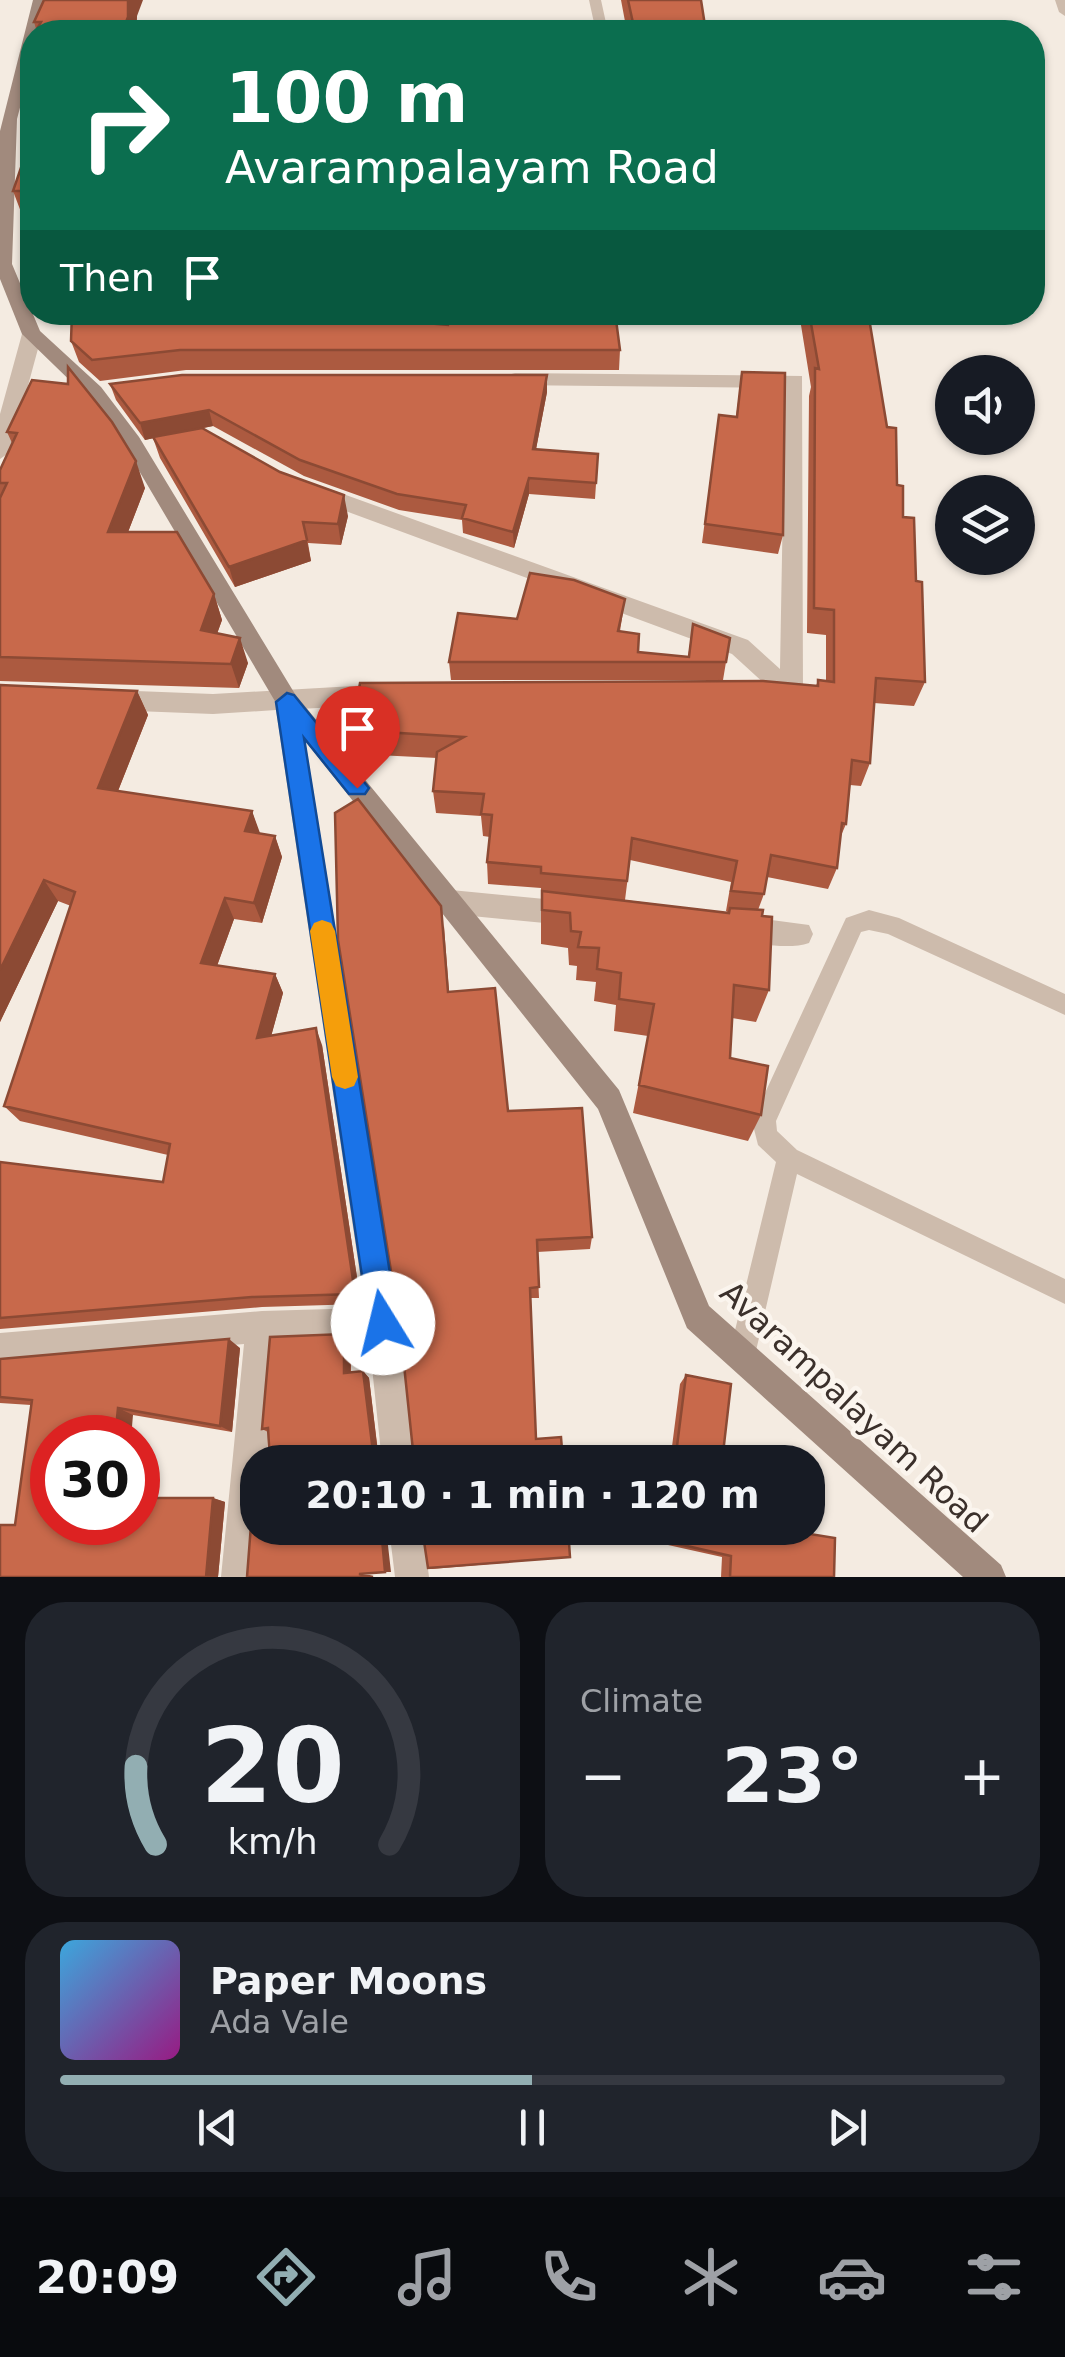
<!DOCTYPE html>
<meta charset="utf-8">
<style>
:root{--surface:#171b24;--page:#20242c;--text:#f1f3f6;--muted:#9ea1a6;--line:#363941;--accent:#92aeb2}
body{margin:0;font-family:"DejaVu Sans",sans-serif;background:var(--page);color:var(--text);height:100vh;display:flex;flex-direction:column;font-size:38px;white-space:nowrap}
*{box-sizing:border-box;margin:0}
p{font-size:32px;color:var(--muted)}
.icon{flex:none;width:55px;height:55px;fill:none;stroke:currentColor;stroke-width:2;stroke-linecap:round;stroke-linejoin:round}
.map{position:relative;height:1577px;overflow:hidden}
.details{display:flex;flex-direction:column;gap:25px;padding:25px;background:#0d0f14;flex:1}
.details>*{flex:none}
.top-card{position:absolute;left:20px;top:20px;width:1025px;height:305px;border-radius:40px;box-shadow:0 2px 8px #0004;background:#0b6e4f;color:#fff;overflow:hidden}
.tools{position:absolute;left:935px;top:355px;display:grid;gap:20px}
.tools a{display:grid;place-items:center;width:100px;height:100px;border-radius:50%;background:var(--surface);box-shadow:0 2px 8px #0004;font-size:50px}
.speed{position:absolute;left:30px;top:1415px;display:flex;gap:20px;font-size:50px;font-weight:700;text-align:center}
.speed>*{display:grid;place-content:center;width:130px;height:130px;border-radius:50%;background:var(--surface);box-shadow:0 2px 8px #0004;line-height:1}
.speed .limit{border:15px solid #d22;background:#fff;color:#111}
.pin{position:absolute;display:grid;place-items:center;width:85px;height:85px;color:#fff;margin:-102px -42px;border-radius:50% 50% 50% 0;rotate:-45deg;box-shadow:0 0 10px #0007}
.pin .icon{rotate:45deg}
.me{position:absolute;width:110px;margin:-55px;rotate:351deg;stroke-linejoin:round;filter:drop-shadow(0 0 8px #0008)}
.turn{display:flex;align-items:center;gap:35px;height:210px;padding:0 40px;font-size:45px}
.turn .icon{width:130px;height:130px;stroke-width:2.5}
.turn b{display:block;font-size:70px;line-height:85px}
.then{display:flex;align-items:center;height:95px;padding:0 40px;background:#0003;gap:20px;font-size:38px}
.big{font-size:75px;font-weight:700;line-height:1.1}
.details .tile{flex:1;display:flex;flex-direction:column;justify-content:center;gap:15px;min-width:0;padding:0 35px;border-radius:40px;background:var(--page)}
.details .dial{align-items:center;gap:0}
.dial svg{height:260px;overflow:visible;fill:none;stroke:var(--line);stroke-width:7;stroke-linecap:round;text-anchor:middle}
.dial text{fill:var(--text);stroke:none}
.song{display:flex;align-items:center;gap:30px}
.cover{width:120px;height:120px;border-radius:15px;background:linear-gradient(135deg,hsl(200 70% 55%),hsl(310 70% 35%))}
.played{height:10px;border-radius:5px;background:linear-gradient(90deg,var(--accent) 50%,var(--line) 50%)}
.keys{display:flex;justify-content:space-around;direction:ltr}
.heat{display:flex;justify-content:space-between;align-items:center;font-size:55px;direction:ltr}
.details .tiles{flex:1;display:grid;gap:25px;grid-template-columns:1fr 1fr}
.tile:last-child{grid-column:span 2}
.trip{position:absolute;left:240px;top:1445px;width:585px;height:100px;border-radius:40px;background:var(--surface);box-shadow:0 2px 8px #0004;font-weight:700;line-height:100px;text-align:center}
.tabs{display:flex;height:160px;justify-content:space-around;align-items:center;background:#090b0e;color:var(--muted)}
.tabs .icon{width:70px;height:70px}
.tabs .active{color:var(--accent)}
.tabs b{font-size:45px;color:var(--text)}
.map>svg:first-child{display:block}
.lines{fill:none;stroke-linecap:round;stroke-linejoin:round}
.lane{fill:#cdbbac;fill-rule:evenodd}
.street{fill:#cdbbac;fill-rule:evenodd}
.secondary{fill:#a18a7d;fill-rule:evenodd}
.wall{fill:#ac5a40;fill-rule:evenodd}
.shaded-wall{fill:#8c4a34}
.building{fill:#c8694b;stroke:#8c4a34;stroke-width:2.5}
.route{fill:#1a73e8;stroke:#114b97;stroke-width:2.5}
.slow{fill:#f59e0b}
.labels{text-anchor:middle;stroke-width:9;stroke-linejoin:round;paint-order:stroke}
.street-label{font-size:32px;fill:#3b302b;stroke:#fbf5ee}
</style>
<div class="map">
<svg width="1065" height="1577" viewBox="0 0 1065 1577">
<rect width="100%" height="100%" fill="#f4ebe1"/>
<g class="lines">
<path class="lane" d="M589 0H601L608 32H596Z
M1055 0H1065V16L1059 12Z
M869 910 899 918 1065 994V1015L888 934 869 930 861 932 776 1121 777 1131 797 1150 1065 1279V1304L797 1174 755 1355 751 1364 742 1368 733 1364 729 1355 776 1162 758 1145 752 1121 846 918Z"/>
<path class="street" d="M32 328 42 334 10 452 0 459V414L22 334Z
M515 373 802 376 803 694 799 701H761L757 694 766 685 732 654 305 496 302 491 305 486H321L748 640 780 669 785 388 508 385V375Z
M389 684 397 687 401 694 397 701 389 704 300 709 399 1323 416 1462H382L369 1339 276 1342 266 1462H258L260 1528 255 1577H221L244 1344 0 1365V1333L262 1311 365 1308 276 710 213 714 110 710 102 707 98 700 102 693 110 690 213 694Z
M451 890 576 902 585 906 589 914 585 922 576 926 451 914 442 910 438 902 442 894Z
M740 916 809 925 813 934 809 943C789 950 751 944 731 937L727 928 731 919Z
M389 1528H423L429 1577H395Z"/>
<path class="secondary" d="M33 0H49L40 32H32V62L17 119 12 264 40 331 101 387 139 437 295 694 619 1090 709 1306 1001 1565 1006 1577H963L687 1328 598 1109 279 708 125 447 87 397 22 334 0 279V131Z"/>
</g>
<path class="wall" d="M621 0H701L706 32H627Z
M137 16 136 32H37L34 22Z
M32 153V212H21L13 191Z
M555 312H615L620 350 619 370H186L100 381 79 362 71 341 372 319 448 325Z
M802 312H868L897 485 916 581 925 682 914 706 874 703 870 763 861 786 850 785 846 824 840 838 837 868 828 889 767 877 764 894 758 910 762 916 769 990 756 1022 732 1018 730 1058 761 1115 748 1141 633 1113 648 1036 614 1031 616 1005 594 1001 596 982 576 980 577 966 569 965 568 948 541 944V888L488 884 487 862 490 837 483 836 481 816 436 813 433 791 437 758 357 754 352 730 816 686 818 680 826 681V635L807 633 809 396 811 387 800 319ZM630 860 731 882 726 911 729 913 625 900Z
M742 372 783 535 778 554 702 543 716 435 736 417Z
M32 380 145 488 128 532 214 594 222 620 217 634 248 663 239 688 0 681V470L12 443 7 432Z
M110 384 547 392 536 449 598 454 595 499 529 494 514 548 463 533 462 520 399 510 304 476 213 426 203 428 348 516 341 545 308 543 311 561 235 587 160 458 153 438 145 440 116 400Z
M625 599 620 631 638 652 688 657 693 624 730 638 723 680H451L449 662 517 619Z
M0 685 137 691 148 715 118 791 252 811 259 834 275 836 282 857 262 923 234 919 217 966 275 974 283 993 271 1036 322 1045 361 1304 262 1307 0 1329V1162L163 1182 168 1155 20 1121 4 1106 71 906 58 901 0 1022Z
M444 926 449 992 508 1111 592 1237 590 1249 537 1252 539 1298H530L536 1439 563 1462H270L268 1432 262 1429 351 1343V1372L363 1371 369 1378 379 1460H414L410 1364 411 1305 400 1306 395 1296Z
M240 1348 232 1432 133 1415 52 1522 213 1498 225 1502 218 1577H0L15 1525 31 1405 0 1403V1359Z
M686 1375 722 1462H670L680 1384Z
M661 1528H773L834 1577H721L722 1557 659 1543Z
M570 1557 432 1569 428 1568Z"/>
<path class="shaded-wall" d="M128 0H143L137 16 136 32H122Z
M366 312H373L367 339 364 318Z
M547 375V392L533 465V449Z
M209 410 213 426 145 440 140 423Z
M136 461 145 488 118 558 108 532Z
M529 478V494L514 548 513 532Z
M344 495 348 516 341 545 338 524Z
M303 522 311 561 235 587 229 567Z
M214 594 222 620 209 655 201 630Z
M240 638 248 663 239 688 231 664Z
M137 691 148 715 110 811 98 788Z
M252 811 260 833 253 853 245 831Z
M275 836 282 857 262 923 254 903Z
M44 880 58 901 0 1022V970Z
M225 898 234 919 211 982 201 963Z
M275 974 283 993 266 1055 257 1038Z
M316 1028 322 1045 361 1304 355 1294Z
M344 1334 351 1343 350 1381 344 1373Z
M229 1339 240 1348 232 1432 220 1426Z
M363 1371 369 1378 379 1462 374 1460Z
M118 1408 133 1415 131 1438H115Z
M213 1498 225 1502 218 1577H206Z
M381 1528H386L391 1572H385Z"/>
<path class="building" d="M44 0H128V17L122 32 37 29 41 22H34Z
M628 0H701L706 32H635Z
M26 153H32V191H13Z
M72 312H366L364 318 448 325 450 317 567 312H615L620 350H180L92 360 71 341Z
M809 312H868L887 427 896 428 897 485 903 486V517L914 518 916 581 922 582 925 682 876 678 870 763 852 760 846 824 842 823 837 868 771 855 764 894 731 891 737 861 632 838 627 881 541 873V867L487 862 492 815 481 814 484 794 433 791 437 752 464 737 352 730 360 683 763 681 818 686V680L834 682V610L814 608 815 368 819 369Z
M68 367 112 422 136 461 108 532H177L214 594 201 630 240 638 231 664 0 657V498L7 483H0V470L17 433 7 432 32 380 68 384Z
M742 372 785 373 783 535 705 524 719 415 737 417Z
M182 375H547L533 449 598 454 596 483 529 478 513 532 462 518 466 505 397 494 300 460 209 410 140 423 110 384Z
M202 428 280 472 344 495 338 524 303 522 307 540 229 567 153 437Z
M530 573 574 580 625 599 618 631 639 634 638 652 689 657 693 624 730 638 726 662H449L458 613 517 619Z
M0 685 137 691 98 788 252 811 245 831 275 836 254 903 225 898 201 963 275 974 257 1038 316 1028 355 1294 252 1297 0 1318V1162L163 1182 170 1144 4 1106 75 892 44 880 0 970Z
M358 799 441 906 448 992 495 988 508 1111 582 1108 592 1237 537 1240 539 1287 530 1288 536 1439 561 1437 563 1462H270L268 1428 262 1429 270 1337 344 1334V1373L363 1371 374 1460H414L404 1365 410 1364 412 1295 395 1296 338 940 335 813Z
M542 891 729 913 730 908 763 910 762 916 772 917 769 990 734 985 730 1058 768 1066 761 1115 639 1085 654 1004 619 999 621 973 597 969 599 948 578 947 581 932 571 931 570 913 542 910Z
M229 1339 220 1426 118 1408 115 1438H52V1522H138V1498H213L206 1577H0V1525H15L32 1400 0 1397V1359Z
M686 1375 731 1384 722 1462H675Z
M253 1499H258V1528H381L385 1572 359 1574 373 1577H247Z
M422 1528H568L570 1557 428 1568Z
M667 1528H773L835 1538 834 1577H730L731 1556 665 1541Z"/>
<path class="route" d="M287 693 294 695 369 788 365 794H349L304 738 398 1323 393 1333 383 1337 373 1333 369 1323 276 702Z"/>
<path class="slow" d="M322 920 331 923 335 931 358 1077 354 1086 345 1089 336 1086 332 1077 310 931 314 923Z"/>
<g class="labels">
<g class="street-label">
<text transform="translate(854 1407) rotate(43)" y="11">Avarampalayam Road</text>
</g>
</g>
</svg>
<div class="tools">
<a><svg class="icon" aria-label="sound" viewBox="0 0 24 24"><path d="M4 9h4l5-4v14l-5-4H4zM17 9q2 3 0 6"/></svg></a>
<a><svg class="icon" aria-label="layers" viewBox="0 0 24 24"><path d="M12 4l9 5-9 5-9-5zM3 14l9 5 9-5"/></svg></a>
</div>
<div class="speed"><div class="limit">30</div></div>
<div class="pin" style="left:357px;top:788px;background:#d93025"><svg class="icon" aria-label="arrive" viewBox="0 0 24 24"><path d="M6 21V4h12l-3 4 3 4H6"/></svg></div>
<svg class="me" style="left:383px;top:1323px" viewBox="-20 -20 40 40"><circle r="19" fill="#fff"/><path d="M0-13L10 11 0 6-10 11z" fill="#1a73e8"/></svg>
<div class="trip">20:10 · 1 min · 120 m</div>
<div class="top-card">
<div class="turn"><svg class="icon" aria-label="right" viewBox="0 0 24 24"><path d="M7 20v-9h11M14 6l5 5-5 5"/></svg><div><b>100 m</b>Avarampalayam Road</div></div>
<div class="then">Then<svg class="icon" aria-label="arrive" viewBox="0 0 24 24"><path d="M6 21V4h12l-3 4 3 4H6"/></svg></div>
</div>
</div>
<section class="details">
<div class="tiles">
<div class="tile dial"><svg viewBox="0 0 100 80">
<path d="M14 69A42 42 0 1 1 86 69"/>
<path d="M14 69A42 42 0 0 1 8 45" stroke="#92aeb2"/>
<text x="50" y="56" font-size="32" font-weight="700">20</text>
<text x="50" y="72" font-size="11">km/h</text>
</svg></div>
<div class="tile"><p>Climate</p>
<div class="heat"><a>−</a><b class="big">23°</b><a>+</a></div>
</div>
<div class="tile">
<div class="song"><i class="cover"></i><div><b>Paper Moons</b><p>Ada Vale</p></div></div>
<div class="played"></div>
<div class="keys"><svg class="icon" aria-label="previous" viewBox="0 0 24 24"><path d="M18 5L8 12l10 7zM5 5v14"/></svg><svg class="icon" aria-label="pause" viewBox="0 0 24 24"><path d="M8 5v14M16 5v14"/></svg><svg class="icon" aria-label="next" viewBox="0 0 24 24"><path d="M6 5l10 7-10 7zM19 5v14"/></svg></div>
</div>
</div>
</section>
<nav class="tabs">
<b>20:09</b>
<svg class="icon active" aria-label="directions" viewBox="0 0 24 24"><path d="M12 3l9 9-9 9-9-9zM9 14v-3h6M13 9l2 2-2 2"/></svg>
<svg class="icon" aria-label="music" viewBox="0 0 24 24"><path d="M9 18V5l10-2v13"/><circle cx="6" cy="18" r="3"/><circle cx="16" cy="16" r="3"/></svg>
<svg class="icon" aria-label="phone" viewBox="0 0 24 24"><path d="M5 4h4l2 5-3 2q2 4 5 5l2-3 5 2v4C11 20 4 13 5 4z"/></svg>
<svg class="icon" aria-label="climate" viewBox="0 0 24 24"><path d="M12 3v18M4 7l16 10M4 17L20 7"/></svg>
<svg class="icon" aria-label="car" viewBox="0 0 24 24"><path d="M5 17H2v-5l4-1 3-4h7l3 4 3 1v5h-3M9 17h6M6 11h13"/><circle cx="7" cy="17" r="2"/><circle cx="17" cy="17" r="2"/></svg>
<svg class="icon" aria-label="filters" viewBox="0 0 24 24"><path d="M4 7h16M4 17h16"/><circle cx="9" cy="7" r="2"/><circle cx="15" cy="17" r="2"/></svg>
</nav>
